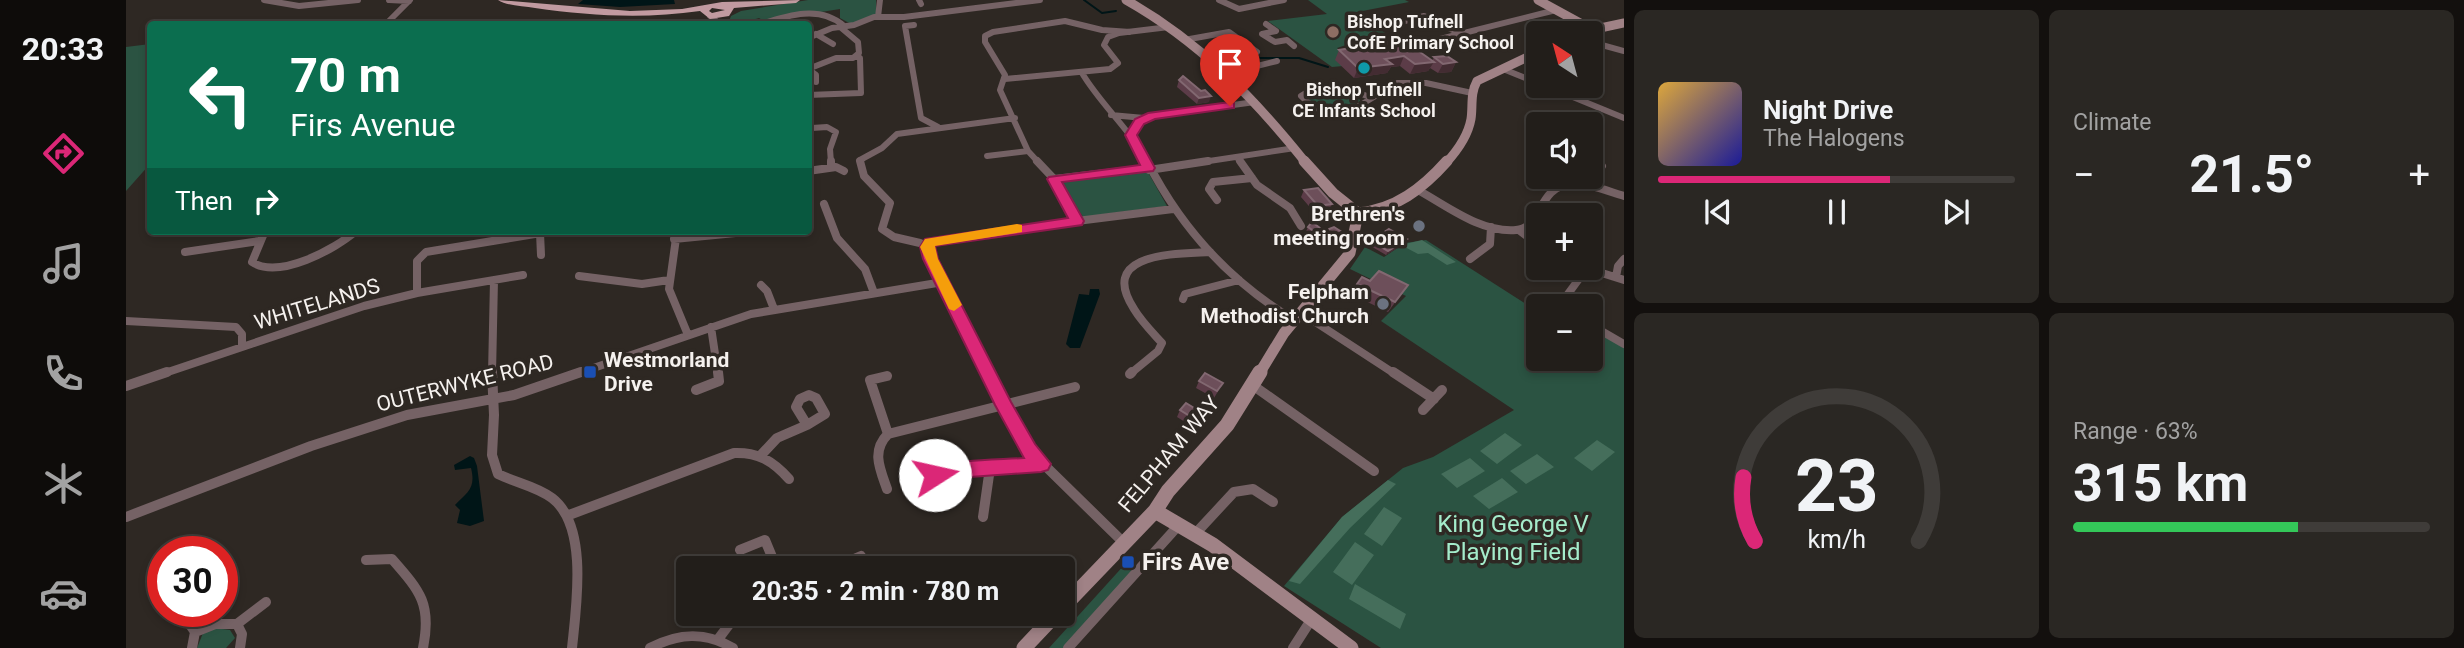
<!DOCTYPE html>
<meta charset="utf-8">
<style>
:root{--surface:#221e1a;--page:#2a2723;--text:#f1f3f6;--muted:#a2a2a2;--line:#3f3c39;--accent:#db2777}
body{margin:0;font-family:Roboto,sans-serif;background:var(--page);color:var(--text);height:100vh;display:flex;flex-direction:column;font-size:26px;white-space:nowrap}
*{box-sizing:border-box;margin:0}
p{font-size:23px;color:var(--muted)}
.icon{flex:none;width:38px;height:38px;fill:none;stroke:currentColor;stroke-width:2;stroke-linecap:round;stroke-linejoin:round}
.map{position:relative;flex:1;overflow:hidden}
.details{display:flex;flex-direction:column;gap:10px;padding:10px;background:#13100e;width:840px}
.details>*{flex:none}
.top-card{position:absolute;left:21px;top:21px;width:665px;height:214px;border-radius:7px;box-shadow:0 4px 10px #0003,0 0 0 2px var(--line);background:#0b6e4f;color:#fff;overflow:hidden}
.needle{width:46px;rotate:324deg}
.controls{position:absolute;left:1400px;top:21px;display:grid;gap:14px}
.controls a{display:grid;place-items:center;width:77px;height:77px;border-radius:7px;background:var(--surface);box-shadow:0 4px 10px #0003,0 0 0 2px var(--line);font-size:35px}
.speed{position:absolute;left:21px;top:536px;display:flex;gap:14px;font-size:35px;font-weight:700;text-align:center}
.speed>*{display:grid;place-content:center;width:91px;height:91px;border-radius:50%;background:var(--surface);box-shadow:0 4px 10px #0003,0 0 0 2px var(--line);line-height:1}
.speed .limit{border:10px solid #d22;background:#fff;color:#111}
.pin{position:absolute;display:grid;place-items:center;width:60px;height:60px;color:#fff;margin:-72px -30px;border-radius:50% 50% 50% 0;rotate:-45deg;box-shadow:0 0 7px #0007}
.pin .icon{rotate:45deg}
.me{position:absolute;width:77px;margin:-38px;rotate:80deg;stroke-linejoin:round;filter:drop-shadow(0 0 5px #0008)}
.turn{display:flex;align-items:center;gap:24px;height:147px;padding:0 28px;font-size:32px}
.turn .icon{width:91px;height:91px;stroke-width:2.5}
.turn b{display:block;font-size:49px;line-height:60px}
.then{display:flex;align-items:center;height:66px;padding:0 28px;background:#0003;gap:14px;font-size:26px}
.big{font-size:52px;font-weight:700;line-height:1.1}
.details .card{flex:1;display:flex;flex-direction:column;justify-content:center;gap:10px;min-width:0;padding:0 24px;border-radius:10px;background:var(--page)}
.details .dial{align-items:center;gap:0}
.dial svg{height:182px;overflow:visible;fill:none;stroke:var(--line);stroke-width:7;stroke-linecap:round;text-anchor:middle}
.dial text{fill:var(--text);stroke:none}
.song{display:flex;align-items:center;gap:21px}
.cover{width:84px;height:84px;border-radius:10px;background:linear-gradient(135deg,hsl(40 70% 55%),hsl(240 70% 35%))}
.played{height:7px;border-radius:4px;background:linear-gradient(90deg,var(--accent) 65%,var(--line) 65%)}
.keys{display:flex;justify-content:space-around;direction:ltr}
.heat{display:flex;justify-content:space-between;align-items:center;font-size:38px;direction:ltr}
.charge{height:10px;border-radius:5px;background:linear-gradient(90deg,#34c759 63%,var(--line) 0)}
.details .tiles{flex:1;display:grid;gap:10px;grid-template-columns:repeat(2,1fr)}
.trip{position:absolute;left:550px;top:556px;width:399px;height:70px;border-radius:7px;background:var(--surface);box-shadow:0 4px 10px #0003,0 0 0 2px var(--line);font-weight:700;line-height:70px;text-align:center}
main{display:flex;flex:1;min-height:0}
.dock{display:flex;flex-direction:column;width:126px;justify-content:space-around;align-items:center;background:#0e0c0a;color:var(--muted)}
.dock .icon{width:49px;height:49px}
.dock .active{color:var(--accent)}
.dock b{font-size:32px;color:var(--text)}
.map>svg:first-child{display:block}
.green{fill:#2b5342}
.forest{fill:#456e5b}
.water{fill:#001517}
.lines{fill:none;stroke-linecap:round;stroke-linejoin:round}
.stream{stroke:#001517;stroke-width:2}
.street-far2{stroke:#756265;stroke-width:6}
.street-far1{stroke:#756265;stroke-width:8}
.street{stroke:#756265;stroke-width:10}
.secondary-far2{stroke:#a08286;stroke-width:9}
.secondary-far1{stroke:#a08286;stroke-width:11}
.secondary{stroke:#a08286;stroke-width:15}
.primary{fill:#c19aa0;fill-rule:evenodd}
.wall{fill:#5c3c48}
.shaded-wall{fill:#432c32}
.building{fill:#6d4f5a;stroke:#826871;stroke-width:2}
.route{fill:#db2777;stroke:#8e194d;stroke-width:2}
.slow{fill:#f59e0b}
.education-dot{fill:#8d6e63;stroke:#2e2823;stroke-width:2.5}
.culture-dot{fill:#0f9aa8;stroke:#2e2823;stroke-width:2.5}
.worship-dot{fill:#6b7280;stroke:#2e2823;stroke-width:2.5}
.transit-dot{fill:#1a4fb4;stroke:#2e2823;stroke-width:2.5}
.labels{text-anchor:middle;stroke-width:7;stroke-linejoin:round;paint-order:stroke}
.far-poi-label{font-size:18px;font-weight:bold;fill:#f5f1ee;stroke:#2e2823;text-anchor:start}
.poi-label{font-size:21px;font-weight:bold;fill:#f5f1ee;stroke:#2e2823;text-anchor:end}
.street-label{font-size:21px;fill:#f5f1ee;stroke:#2e2823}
.near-park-label{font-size:24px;fill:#a4eccb;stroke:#2e2823}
.near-poi-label{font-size:24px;font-weight:bold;fill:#f5f1ee;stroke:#2e2823;text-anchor:start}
</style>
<main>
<nav class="dock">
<b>20:33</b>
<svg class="icon active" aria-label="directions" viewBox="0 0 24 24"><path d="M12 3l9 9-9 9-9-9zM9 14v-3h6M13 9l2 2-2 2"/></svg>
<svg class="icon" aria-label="music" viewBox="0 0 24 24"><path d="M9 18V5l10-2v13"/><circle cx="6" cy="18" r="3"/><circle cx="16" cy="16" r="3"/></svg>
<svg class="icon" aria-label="phone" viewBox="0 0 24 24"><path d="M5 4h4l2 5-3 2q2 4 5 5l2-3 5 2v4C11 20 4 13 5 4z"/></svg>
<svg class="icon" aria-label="climate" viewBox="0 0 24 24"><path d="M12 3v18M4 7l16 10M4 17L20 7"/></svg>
<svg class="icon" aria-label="car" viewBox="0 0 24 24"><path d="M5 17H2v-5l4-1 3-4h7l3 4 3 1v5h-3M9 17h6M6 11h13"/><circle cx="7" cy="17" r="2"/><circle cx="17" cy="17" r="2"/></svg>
</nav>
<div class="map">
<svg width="1498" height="648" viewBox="0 0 1498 648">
<rect width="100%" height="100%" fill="#2e2823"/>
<path class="green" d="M682 0H750V14L725 24 714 18V9L638 21 633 18 613 24H602L605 16 615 11Z
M1182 0H1279L1283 2 1226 13 1276 43 1233 49 1226 43 1211 48 1222 58 1217 66 1206 67 1142 21 1201 14Z
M24 44V164L0 191V47Z
M1204 86 1232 96 1234 101C1208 115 1206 112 1180 100L1178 94Z
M1018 172 1023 174 1041 206 957 217 936 184 937 181Z
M1300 240 1408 309 1412 307V359H1465V326L1498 348V648H1255L1158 586 1216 517 1277 468 1307 457 1388 410 1255 321 1280 296 1224 269 1239 247 1258 257 1279 243Z
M1000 563 1008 569 940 648H923Z
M89 628 104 630 109 638 100 648H71L77 633Z"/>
<path class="forest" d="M1296 240 1330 262 1321 265 1302 253 1292 254 1275 245Z
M1379 433 1396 445 1371 464 1354 451Z
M1471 440 1489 452 1466 471 1448 458Z
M1411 454 1428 467 1400 484 1384 471Z
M1344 458 1359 471 1331 488 1315 474Z
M1376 478 1392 492 1363 509 1347 496Z
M1262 480 1270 484 1224 528 1174 584 1163 581 1216 517Z
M1258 507 1276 518 1256 546 1238 534Z
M1229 542 1248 555 1226 585 1207 572Z
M1229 584 1280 614 1274 629 1223 599Z"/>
<path class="water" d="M457 0H548L549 4 494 7 452 4Z
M964 289H973L974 294 954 348H944L940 344 953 294 963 295Z
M344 456 348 458 351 466 358 521 344 526 331 523 334 510 329 505C342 492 350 488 345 468L329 470 328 465Z"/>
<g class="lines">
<path class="stream" d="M958 0 976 13 990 11
M1131 58H1173L1202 67"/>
<path class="street-far2" d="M138 0 173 6 232 0
M263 0 283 1
M793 0 795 4
M1093 0 1113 9 1158 0
M584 16 594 24
M752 17 754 0
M264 22 281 24
M1275 22 1298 16 1333 33
M260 24 284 0
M635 24C663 15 694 5 718 26
M1140 24 1150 31 1136 34 1149 42 1161 40 1168 46
M788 25 779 26 795 118 812 127
M690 34 707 44
M682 38 706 28 728 25 748 17H778L914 0
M1058 40 1103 32 1131 52 1117 55
M1302 42 1430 10
M1465 42 1498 51
M1377 69 1412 83
M956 73C975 105 1004 129 1022 163
M1099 74 1151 61
M879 79 984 69 992 63 978 45 982 37 993 33 1043 27
M690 82V75L682 69 710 58H727L733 53 732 42 713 26
M1420 86 1498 118
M682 95 735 93 734 58 731 56
M1246 98C1222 88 1198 79 1175 96 1187 109 1206 117 1223 112L1271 83H1300L1346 93
M985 115 1018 118
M686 128 701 127 710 132 704 149 705 163
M1005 135 1013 122 1026 116 1129 102
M1465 155 1473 163
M861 156 902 151
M1111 157 1115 163
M735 163 734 160 756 148 771 134 889 118
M913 163 902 151 874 90 879 75 859 42V36L867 32 939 21 976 30 1004 32
M1070 163 1169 148"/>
<path class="street-far1" d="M705 161V167
M734 161 738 176 764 203 756 229 768 237 794 243
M911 161 928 179
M1021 161C1055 228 1103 281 1168 320
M1114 161 1131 185 1164 208 1175 226
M1023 168 928 179 951 221 1047 209
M1023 170 1082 161
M682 171 710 167 718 171
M1468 187 1466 177 1476 166 1471 161
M1290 189C1320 205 1354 233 1390 230 1417 228 1411 186 1445 184 1463 183 1481 191 1498 196
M1091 200 1083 189 1087 182 1126 178
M698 204 711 238 739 269 748 293
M1393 230 1412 245
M139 231 126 262C153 280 209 249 230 231
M551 231 543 289 562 335
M414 233 415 255
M548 239 630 231
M804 242 951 221
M802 248 823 296 863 374
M59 252 133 241
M1344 259 1364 244 1365 227
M1460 268 1498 280
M453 276 516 284 543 280
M1490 277 1492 266 1498 259
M635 285 641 291 648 309
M291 293V261L300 252 427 231
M1057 299 1059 294 1113 280
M1439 306V298L1461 268
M1174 312 1269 374
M0 321 110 327 116 334V346
M1465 325 1498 344
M585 327 592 374
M36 374 238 306 291 293 397 275
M366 374 368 280
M450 374 625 314 817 282
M1004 374 1032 351 1036 343C1026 332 1015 321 1008 309 971 252 1050 254 1084 252"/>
<path class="street" d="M366 372 368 415 366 455 372 474C390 483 410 486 426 498 463 526 450 608 446 648
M862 372 902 449 998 543
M1267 372 1308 399
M1004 374 1006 372
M761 376 744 380 762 434
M1125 384 1248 471
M0 386 41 372
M570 390 593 381 592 372
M683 395 690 398 699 414 681 425 670 407 674 399Z
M1297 410 1316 390
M636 454 651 438 681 425
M809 475 844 469 915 464
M761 489C754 469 745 451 762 434L949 387
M443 515 608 453C632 452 647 461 663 479
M0 517 185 446 281 415 388 395 455 372
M857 517 864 468
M1069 534 1108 492 1127 489 1147 502
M614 550 639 540 651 569
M240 560 266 559C294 591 306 604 297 648
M705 569 735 556 742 569
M58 616 69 632 89 624H111L116 634 114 648
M111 624 140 602
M593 638 611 614
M66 648 69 632
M524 648C552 633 579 631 607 648
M942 648 1052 526
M1167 648 1185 620"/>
<path class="secondary-far2" d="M1000 0C1073 41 1128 98 1180 163
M1412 0 1465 29
M1451 33 1498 23
M1320 163C1331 151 1342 136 1345 119 1347 106 1344 94 1351 81L1412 52"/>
<path class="secondary-far1" d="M1178 161 1207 193 1232 213
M1232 213C1269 210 1297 188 1321 161
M1133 374 1158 333 1224 253 1232 213"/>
<path class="secondary" d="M1029 511 1087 545 1225 648
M936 608 1029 511 1042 491 1101 425 1134 372
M898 648 930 614"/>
<path class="primary" d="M372 0 504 11 556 9 596 2 674 0 670 3 608 8 603 16 584 19 574 11C519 19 464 16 409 8 397 6 381 6 372 0ZM586 8 599 10 586 13 583 11Z"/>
</g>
<path class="wall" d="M1264 39 1306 61 1308 57 1330 62 1325 72 1312 73 1304 68 1302 71 1284 74 1274 66 1265 67 1261 73 1228 78 1209 60 1213 50 1262 42Z
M1103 55 1119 63 1107 66 1100 61Z
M1053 80 1075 91 1083 102 1071 104 1051 87Z
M1178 190 1206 204 1203 211 1188 212 1175 197Z
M1182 227 1198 231 1219 234 1215 241 1199 248 1179 234Z
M1281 239 1279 243 1260 255 1243 245 1245 241Z
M1244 281 1282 285 1262 312 1225 294 1231 284Z
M1073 381 1097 383 1088 398 1070 388Z
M1054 410 1078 423 1072 430 1051 417Z"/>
<path class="shaded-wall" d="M1278 56 1274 66 1265 67 1261 73 1228 78 1232 68 1259 59Z
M1121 57 1119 63 1107 66 1109 60Z
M1308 62 1302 71 1284 74 1289 64Z
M1330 62 1325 72 1312 73 1317 64Z
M1085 96 1083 102 1071 104 1073 98Z
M1219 234 1215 241 1199 248 1202 241Z
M1281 239 1279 243 1260 255 1262 251Z
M1081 416 1078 423 1072 430 1075 423Z"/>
<path class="building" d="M1274 38 1308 62 1289 64 1278 56 1259 59 1266 64 1232 68 1213 50 1267 41 1264 39Z
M1115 52 1121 57 1109 60 1103 55Z
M1321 56 1330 62 1317 64 1308 57Z
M1057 76 1075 91 1079 90 1085 96 1073 98 1053 80Z
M1192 188 1206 204 1192 206 1178 190Z
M1186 222 1198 231 1208 227 1219 234 1202 241 1182 227Z
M1263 229 1281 239 1262 251 1245 241Z
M1253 271 1282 285 1269 302 1231 284 1236 277 1244 281Z
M1079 373 1097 383 1091 391 1073 381Z
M1060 403 1081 416 1075 423 1054 410Z"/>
<path class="route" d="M1104 102 1108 103V108L1029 119 1018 124 1011 135 1029 168 1027 171 936 182 958 221 956 225 809 246 812 259 885 402 909 444 925 464 922 470 915 472 844 477 809 483 803 481 800 475 803 469C833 459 867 460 898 458L869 405 797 259 794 247 799 239 942 218 921 179 923 177 1014 165 999 135 1009 119 1022 113Z"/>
<path class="slow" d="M891 224 896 225V232L809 246 812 259 836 305 828 311 823 309 794 247 799 239Z"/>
<circle class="education-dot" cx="1207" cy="32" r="7"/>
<circle class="culture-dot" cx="1238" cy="68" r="7"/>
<g class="worship-dot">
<circle cx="1293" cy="226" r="7"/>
<circle cx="1257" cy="304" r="7"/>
</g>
<g class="transit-dot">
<rect x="457" y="365" width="14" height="14" rx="3.5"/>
<rect x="995" y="555" width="14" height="14" rx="3.5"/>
</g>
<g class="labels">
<g class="far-poi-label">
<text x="1221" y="28">Bishop Tufnell<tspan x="1221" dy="21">CofE Primary School</tspan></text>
<text x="1238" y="96" text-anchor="middle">Bishop Tufnell<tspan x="1238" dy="21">CE Infants School</tspan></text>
</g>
<g class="poi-label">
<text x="1279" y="221">Brethren's<tspan x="1279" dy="24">meeting room</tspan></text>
<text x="1243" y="299">Felpham<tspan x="1243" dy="24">Methodist Church</tspan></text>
<text x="478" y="367" text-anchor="start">Westmorland<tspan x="478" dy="24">Drive</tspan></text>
</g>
<g class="street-label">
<text transform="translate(191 304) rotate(-17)" y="7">WHITELANDS</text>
<text transform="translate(339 383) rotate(-14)" y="7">OUTERWYKE ROAD</text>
<text transform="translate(1043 454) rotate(-50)" y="7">FELPHAM WAY</text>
</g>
<g class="near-park-label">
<text x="1387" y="532">King George V<tspan x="1387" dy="28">Playing Field</tspan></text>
</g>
<g class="near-poi-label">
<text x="1016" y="570">Firs Ave</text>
</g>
</g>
</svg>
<div class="controls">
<a><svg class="needle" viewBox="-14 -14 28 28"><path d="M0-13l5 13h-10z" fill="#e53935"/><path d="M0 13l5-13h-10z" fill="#a2a2a2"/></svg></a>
<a><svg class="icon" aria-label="sound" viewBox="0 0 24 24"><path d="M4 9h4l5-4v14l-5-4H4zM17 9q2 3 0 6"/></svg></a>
<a>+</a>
<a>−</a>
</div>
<div class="speed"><div class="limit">30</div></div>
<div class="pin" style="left:1104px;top:106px;background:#d93025"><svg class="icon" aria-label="arrive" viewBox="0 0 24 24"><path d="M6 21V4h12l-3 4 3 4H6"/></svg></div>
<svg class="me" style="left:809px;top:475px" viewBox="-20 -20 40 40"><circle r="19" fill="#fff"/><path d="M0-13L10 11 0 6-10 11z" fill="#db2777"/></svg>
<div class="trip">20:35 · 2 min · 780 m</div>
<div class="top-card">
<div class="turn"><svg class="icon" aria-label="left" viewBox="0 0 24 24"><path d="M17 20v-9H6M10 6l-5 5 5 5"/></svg><div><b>70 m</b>Firs Avenue</div></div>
<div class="then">Then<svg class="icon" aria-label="right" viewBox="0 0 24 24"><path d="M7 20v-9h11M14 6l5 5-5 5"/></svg></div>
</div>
</div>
<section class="details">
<div class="tiles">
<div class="card">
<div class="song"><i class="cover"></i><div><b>Night Drive</b><p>The Halogens</p></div></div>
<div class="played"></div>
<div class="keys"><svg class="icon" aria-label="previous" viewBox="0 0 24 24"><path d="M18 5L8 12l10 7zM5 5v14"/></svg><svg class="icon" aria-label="pause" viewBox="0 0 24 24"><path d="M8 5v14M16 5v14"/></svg><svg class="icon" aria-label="next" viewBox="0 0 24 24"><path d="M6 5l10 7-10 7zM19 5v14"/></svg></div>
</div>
<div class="card"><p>Climate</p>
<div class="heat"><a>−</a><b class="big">21.5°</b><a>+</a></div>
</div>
<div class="card dial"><svg viewBox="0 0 100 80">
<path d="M14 69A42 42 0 1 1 86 69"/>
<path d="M14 69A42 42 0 0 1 9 41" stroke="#db2777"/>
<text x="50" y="56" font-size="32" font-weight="700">23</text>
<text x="50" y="72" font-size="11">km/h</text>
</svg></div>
<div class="card"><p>Range · 63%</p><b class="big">315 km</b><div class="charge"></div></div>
</div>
</section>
</main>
